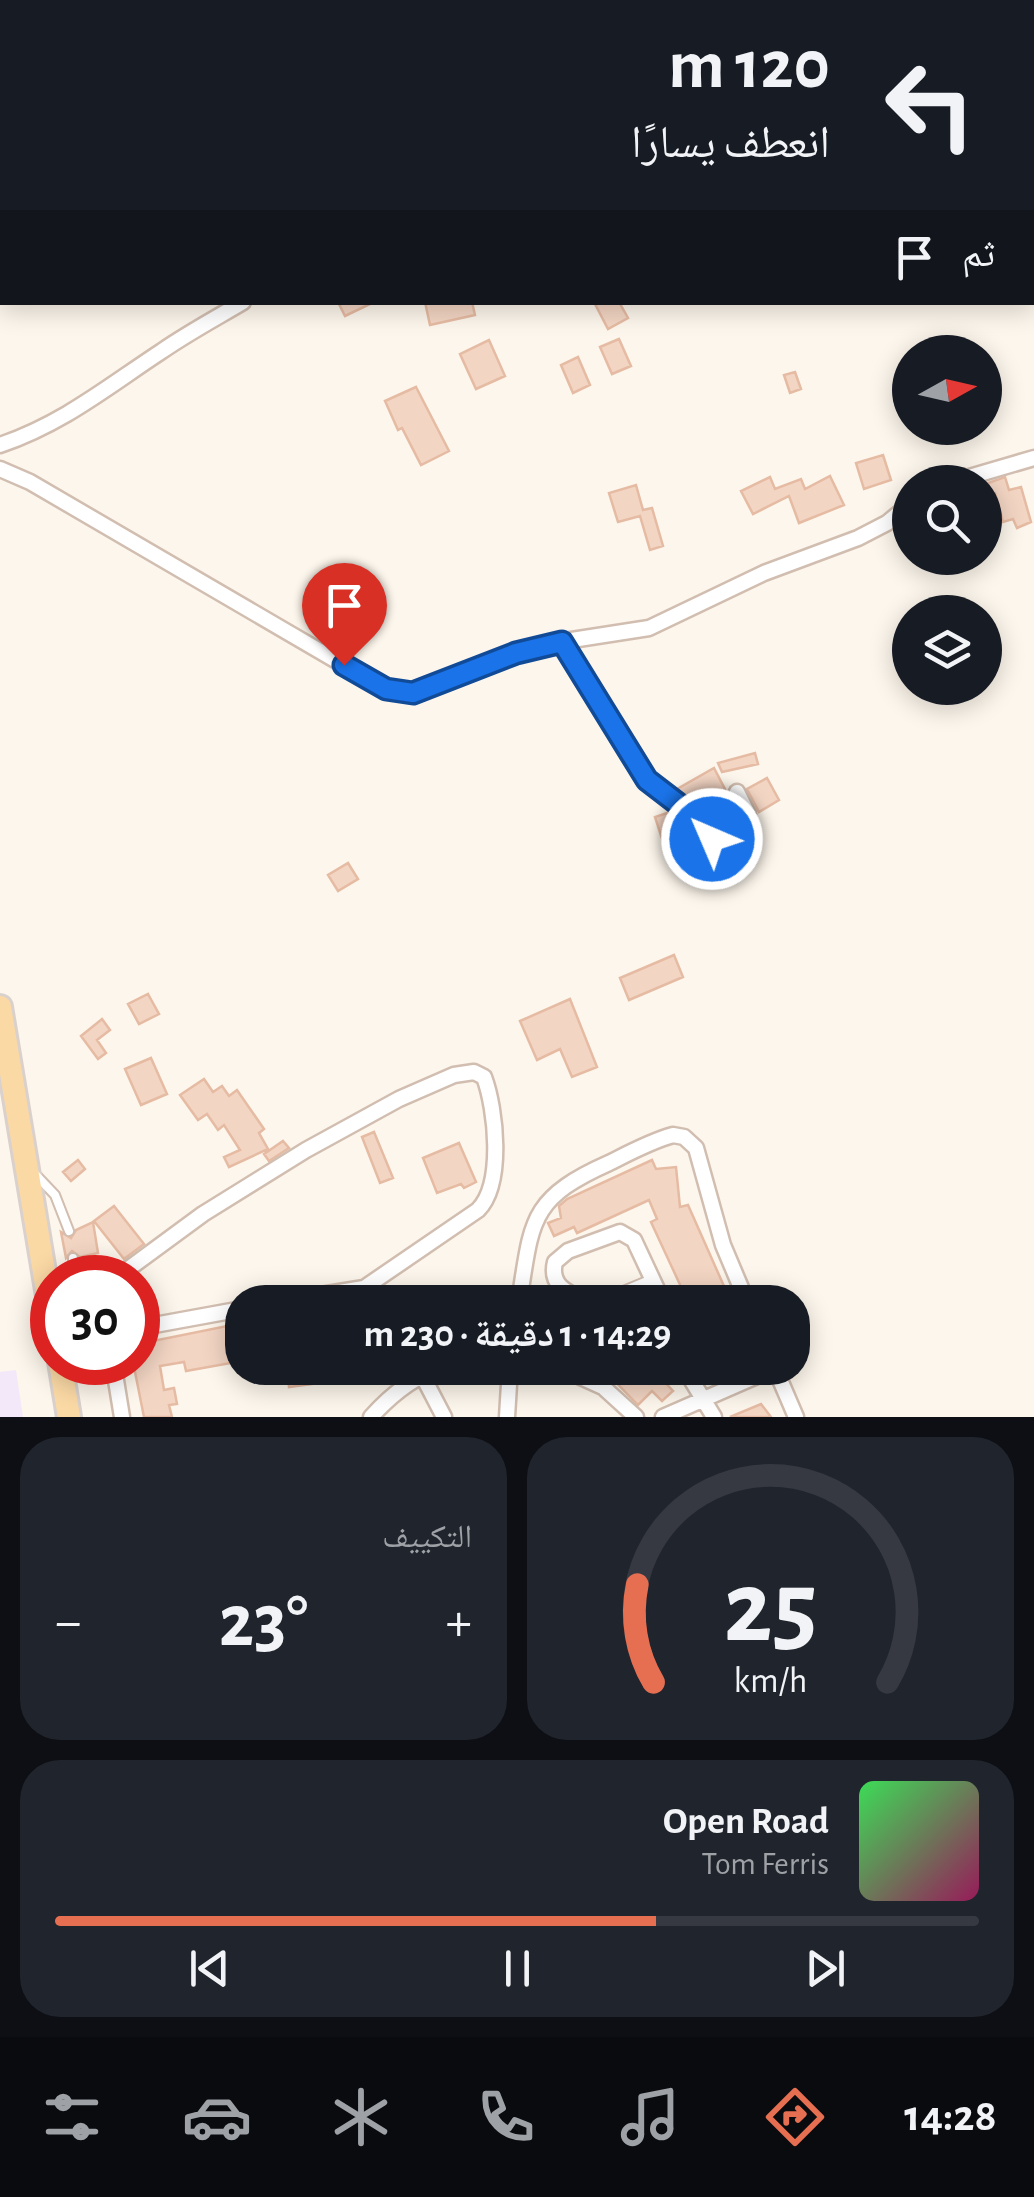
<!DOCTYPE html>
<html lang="ar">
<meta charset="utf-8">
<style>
:root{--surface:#171b24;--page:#20242c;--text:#f1f3f6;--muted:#9ea1a6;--line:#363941;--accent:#e76f51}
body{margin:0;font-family:"Alegreya Sans","Noto Naskh Arabic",sans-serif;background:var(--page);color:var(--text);direction:rtl;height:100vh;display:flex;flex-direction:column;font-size:38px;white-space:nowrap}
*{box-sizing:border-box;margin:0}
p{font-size:32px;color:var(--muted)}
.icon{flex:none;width:55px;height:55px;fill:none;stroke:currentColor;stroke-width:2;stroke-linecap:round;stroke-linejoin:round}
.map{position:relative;height:1417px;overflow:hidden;direction:ltr}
.side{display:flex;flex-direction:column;gap:20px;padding:20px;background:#0d0f14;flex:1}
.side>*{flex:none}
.guide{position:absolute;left:0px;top:0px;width:1035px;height:305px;box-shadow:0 5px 25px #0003;direction:rtl;background:#171b24;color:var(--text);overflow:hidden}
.needle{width:65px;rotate:82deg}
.buttons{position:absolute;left:892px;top:335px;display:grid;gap:20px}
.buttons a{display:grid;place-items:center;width:110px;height:110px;border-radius:50%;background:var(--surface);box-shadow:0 5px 25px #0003;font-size:50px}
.speed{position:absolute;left:30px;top:1255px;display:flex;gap:20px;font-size:50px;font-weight:700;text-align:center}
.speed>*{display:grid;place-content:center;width:130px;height:130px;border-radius:50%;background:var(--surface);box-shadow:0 5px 25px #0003;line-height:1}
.speed .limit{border:15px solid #d22;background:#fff;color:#111}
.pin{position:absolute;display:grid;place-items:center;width:85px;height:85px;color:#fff;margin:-102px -42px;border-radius:50% 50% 50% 0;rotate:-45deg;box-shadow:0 0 10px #0007}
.pin .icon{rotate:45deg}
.me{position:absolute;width:110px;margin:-55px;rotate:315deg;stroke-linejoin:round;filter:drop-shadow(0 0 8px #0008)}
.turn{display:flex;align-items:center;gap:35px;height:210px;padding:0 40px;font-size:45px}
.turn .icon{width:130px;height:130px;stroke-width:2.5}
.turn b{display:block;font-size:70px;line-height:85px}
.then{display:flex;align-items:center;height:95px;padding:0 40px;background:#0003;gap:20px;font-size:38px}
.big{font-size:75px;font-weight:700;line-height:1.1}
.side .tile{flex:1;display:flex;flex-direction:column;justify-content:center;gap:15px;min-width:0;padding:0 35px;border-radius:40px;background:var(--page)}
.side .dial{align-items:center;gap:0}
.dial svg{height:260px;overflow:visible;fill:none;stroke:var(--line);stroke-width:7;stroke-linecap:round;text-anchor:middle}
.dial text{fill:var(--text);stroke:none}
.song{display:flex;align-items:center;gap:30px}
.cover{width:120px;height:120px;border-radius:15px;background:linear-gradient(135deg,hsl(130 70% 55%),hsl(330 70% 35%))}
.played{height:10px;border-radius:5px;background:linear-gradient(90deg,var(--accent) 65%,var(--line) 65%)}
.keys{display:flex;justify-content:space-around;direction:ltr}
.heat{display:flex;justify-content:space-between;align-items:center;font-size:55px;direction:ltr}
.side .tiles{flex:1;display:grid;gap:20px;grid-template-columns:1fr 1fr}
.tile:last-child{grid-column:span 2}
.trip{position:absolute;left:225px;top:1285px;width:585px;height:100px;border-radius:40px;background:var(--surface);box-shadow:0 5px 25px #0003;font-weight:700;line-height:100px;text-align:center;direction:rtl}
.menu{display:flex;height:160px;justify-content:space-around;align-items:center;background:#090b0e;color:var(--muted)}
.menu .icon{width:70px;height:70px}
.menu .on{color:var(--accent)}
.menu b{font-size:45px;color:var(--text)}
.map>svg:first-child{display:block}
.education{fill:#f3e8fa}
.building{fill:#f3d5c3;stroke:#e6bba3;stroke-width:2.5}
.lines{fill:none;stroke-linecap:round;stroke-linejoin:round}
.lane-casing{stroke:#d1beb0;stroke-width:12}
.street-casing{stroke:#d1beb0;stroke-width:19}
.primary-casing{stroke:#dad1cd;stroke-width:28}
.lane{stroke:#fff;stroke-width:8}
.street{stroke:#fff;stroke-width:14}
.primary{stroke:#fbd9a5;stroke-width:22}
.route-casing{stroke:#114b97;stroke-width:25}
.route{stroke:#1a73e8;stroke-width:18}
</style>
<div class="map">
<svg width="1034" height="1417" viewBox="0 0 1034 1417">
<rect width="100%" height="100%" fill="#fdf6ec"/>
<path class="education" d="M16 1370 23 1417H0V1372Z"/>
<path class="building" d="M338 302H374L345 316Z
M425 302H472L475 315 430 325Z
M594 302H619L628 318 608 329Z
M619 339 631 366 612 374 600 347Z
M489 340 505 376 476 389 460 354Z
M578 357 590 385 573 393 561 365Z
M795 372 801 389 790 393 784 375Z
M416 387 449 451 421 465 402 428 398 430 385 401Z
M883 455 891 480 864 489 856 463Z
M830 476 844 505 799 523 789 496 753 514 741 491 770 477 775 489 801 479 805 489Z
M1005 477 1009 490 1021 487 1031 522 1017 528 1013 519 1003 522 995 493 991 494 988 483Z
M636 485 643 510 652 508 663 546 650 550 640 516 618 522 609 493Z
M755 753 758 764 722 772 718 763Z
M714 768 727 793 694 807 677 789Z
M767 778 779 800 759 812 747 789Z
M670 812 682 825 686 837 664 845 655 817Z
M348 863 358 879 338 891 328 875Z
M674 955 683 977 629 1000 620 978Z
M148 994 159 1014 139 1024 128 1004Z
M570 999 597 1067 572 1077 560 1049 537 1060 520 1021Z
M102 1019 110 1030 97 1040 106 1053 98 1059 81 1036Z
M151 1058 167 1094 141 1105 125 1069Z
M204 1079 213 1092 222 1086 229 1096 237 1090 264 1129 259 1133 268 1149 229 1167 224 1157 240 1150 224 1125 218 1130 207 1114 198 1120 180 1095Z
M374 1132 393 1178 380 1183 362 1137Z
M283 1141 289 1148 269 1161 264 1154Z
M459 1143 476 1182 464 1188 461 1184 437 1193 423 1158Z
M78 1160 85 1169 71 1181 63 1172Z
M652 1160 656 1169 676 1167 680 1207 688 1205 731 1302H688L651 1222 657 1219 649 1200 577 1233 574 1227 554 1236 548 1223 561 1218 559 1206 567 1199Z
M114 1206 144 1244 124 1259 94 1221Z
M93 1222 98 1253 80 1257 72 1251 66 1258 61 1232 71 1238 76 1230Z
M242 1323V1361L186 1371 184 1362 160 1366 164 1390 174 1388 177 1404 169 1405 172 1417H144L133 1362H138V1344Z
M602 1368H660L658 1375 673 1391 662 1401 652 1391 638 1405Z
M319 1371 320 1383 289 1387 288 1375Z
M761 1404 771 1417H730Z"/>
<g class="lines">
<g class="lane-casing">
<path id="lane" d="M35 1174 55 1195 69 1231
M73 1278V1258
M616 1294 652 1279"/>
</g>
<g class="street-casing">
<path id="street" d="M708 2 710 0
M0 445C64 423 107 387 162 351 188 333 216 318 243 302
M0 469 30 482 378 685 404 693 422 691 546 644 649 628 764 573 858 538 887 523 910 504
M952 482 1034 458
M562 642 637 768C649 783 665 792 678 805 699 825 715 860 747 825L748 814 737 792
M116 1278 203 1214 306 1150 399 1099 454 1075 474 1072 484 1077C496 1109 504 1184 478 1210L364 1288
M278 1302 364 1288 378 1292 386 1302
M519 1302C532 1222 528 1199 609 1163 629 1153 651 1141 673 1135L684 1137 696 1148 723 1245 747 1302
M587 1302C568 1293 549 1286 555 1262L568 1251 620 1232 634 1240 663 1302
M138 1328 242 1309
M113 1362 122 1417
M561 1368 603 1387 636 1417
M671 1368 681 1373 688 1368
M775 1368 796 1417
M419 1369 444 1417
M686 1371 714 1417
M371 1417C390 1396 413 1377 440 1368
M507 1417 510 1368
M663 1417 775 1368"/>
</g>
<g class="primary-casing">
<path id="primary" d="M0 1007 52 1320
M60 1362 69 1417"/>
</g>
<use href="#lane" class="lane"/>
<use href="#street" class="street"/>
<use href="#primary" class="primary"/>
</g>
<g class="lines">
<g class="route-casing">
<path id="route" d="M344 665 386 689 413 693 516 653 562 642 647 780 677 803 696 827 712 839"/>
</g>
<use href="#route" class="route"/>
</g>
</svg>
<div class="buttons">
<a><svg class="needle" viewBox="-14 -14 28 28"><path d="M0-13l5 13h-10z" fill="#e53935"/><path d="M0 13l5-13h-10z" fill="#9ea1a6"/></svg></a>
<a><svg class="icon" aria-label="search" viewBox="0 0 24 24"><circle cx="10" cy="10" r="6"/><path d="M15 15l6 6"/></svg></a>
<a><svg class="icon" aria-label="layers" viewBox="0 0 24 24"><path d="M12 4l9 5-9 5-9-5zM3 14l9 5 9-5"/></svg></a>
</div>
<div class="speed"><div class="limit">30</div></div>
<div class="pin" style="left:344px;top:665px;background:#d93025"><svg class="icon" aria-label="arrive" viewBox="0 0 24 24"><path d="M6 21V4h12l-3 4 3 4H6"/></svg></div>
<svg class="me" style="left:712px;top:839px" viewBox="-20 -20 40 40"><circle r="17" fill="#1a73e8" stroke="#fff" stroke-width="3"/><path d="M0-11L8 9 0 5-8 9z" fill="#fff"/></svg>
<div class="trip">14:29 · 1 دقيقة · 230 m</div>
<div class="guide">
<div class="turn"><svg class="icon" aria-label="left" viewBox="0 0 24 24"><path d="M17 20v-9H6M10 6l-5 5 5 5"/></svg><div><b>120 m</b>انعطف يسارًا</div></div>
<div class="then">ثم<svg class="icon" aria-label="arrive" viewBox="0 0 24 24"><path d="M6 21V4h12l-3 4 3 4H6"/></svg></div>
</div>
</div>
<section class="side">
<div class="tiles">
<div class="tile dial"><svg viewBox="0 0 100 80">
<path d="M14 69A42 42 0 1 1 86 69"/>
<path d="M14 69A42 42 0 0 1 9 39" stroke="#e76f51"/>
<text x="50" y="56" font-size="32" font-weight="700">25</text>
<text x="50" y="72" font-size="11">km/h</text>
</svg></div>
<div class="tile"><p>التكييف</p>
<div class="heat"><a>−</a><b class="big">23°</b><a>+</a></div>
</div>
<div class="tile">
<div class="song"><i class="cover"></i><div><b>Open Road</b><p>Tom Ferris</p></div></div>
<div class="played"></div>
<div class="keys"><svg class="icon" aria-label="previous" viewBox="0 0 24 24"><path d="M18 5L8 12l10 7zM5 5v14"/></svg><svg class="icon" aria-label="pause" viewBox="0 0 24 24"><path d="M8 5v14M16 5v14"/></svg><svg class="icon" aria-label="next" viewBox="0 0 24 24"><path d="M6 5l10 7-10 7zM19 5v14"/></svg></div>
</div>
</div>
</section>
<nav class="menu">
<b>14:28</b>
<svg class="icon on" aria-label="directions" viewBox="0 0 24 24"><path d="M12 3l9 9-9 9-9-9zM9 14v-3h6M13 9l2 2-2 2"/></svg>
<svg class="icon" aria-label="music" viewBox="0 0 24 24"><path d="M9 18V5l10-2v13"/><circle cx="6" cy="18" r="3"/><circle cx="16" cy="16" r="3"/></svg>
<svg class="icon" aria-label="phone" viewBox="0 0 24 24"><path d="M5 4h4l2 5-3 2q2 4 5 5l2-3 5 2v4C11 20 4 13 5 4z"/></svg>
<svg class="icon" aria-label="climate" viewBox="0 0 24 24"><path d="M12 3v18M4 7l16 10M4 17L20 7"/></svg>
<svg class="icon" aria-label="car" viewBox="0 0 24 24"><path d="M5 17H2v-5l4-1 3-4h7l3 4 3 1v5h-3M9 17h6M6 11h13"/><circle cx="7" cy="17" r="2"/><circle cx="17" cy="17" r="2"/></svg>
<svg class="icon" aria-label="filters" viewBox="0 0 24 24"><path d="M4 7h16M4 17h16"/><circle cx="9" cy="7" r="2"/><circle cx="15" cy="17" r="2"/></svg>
</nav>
